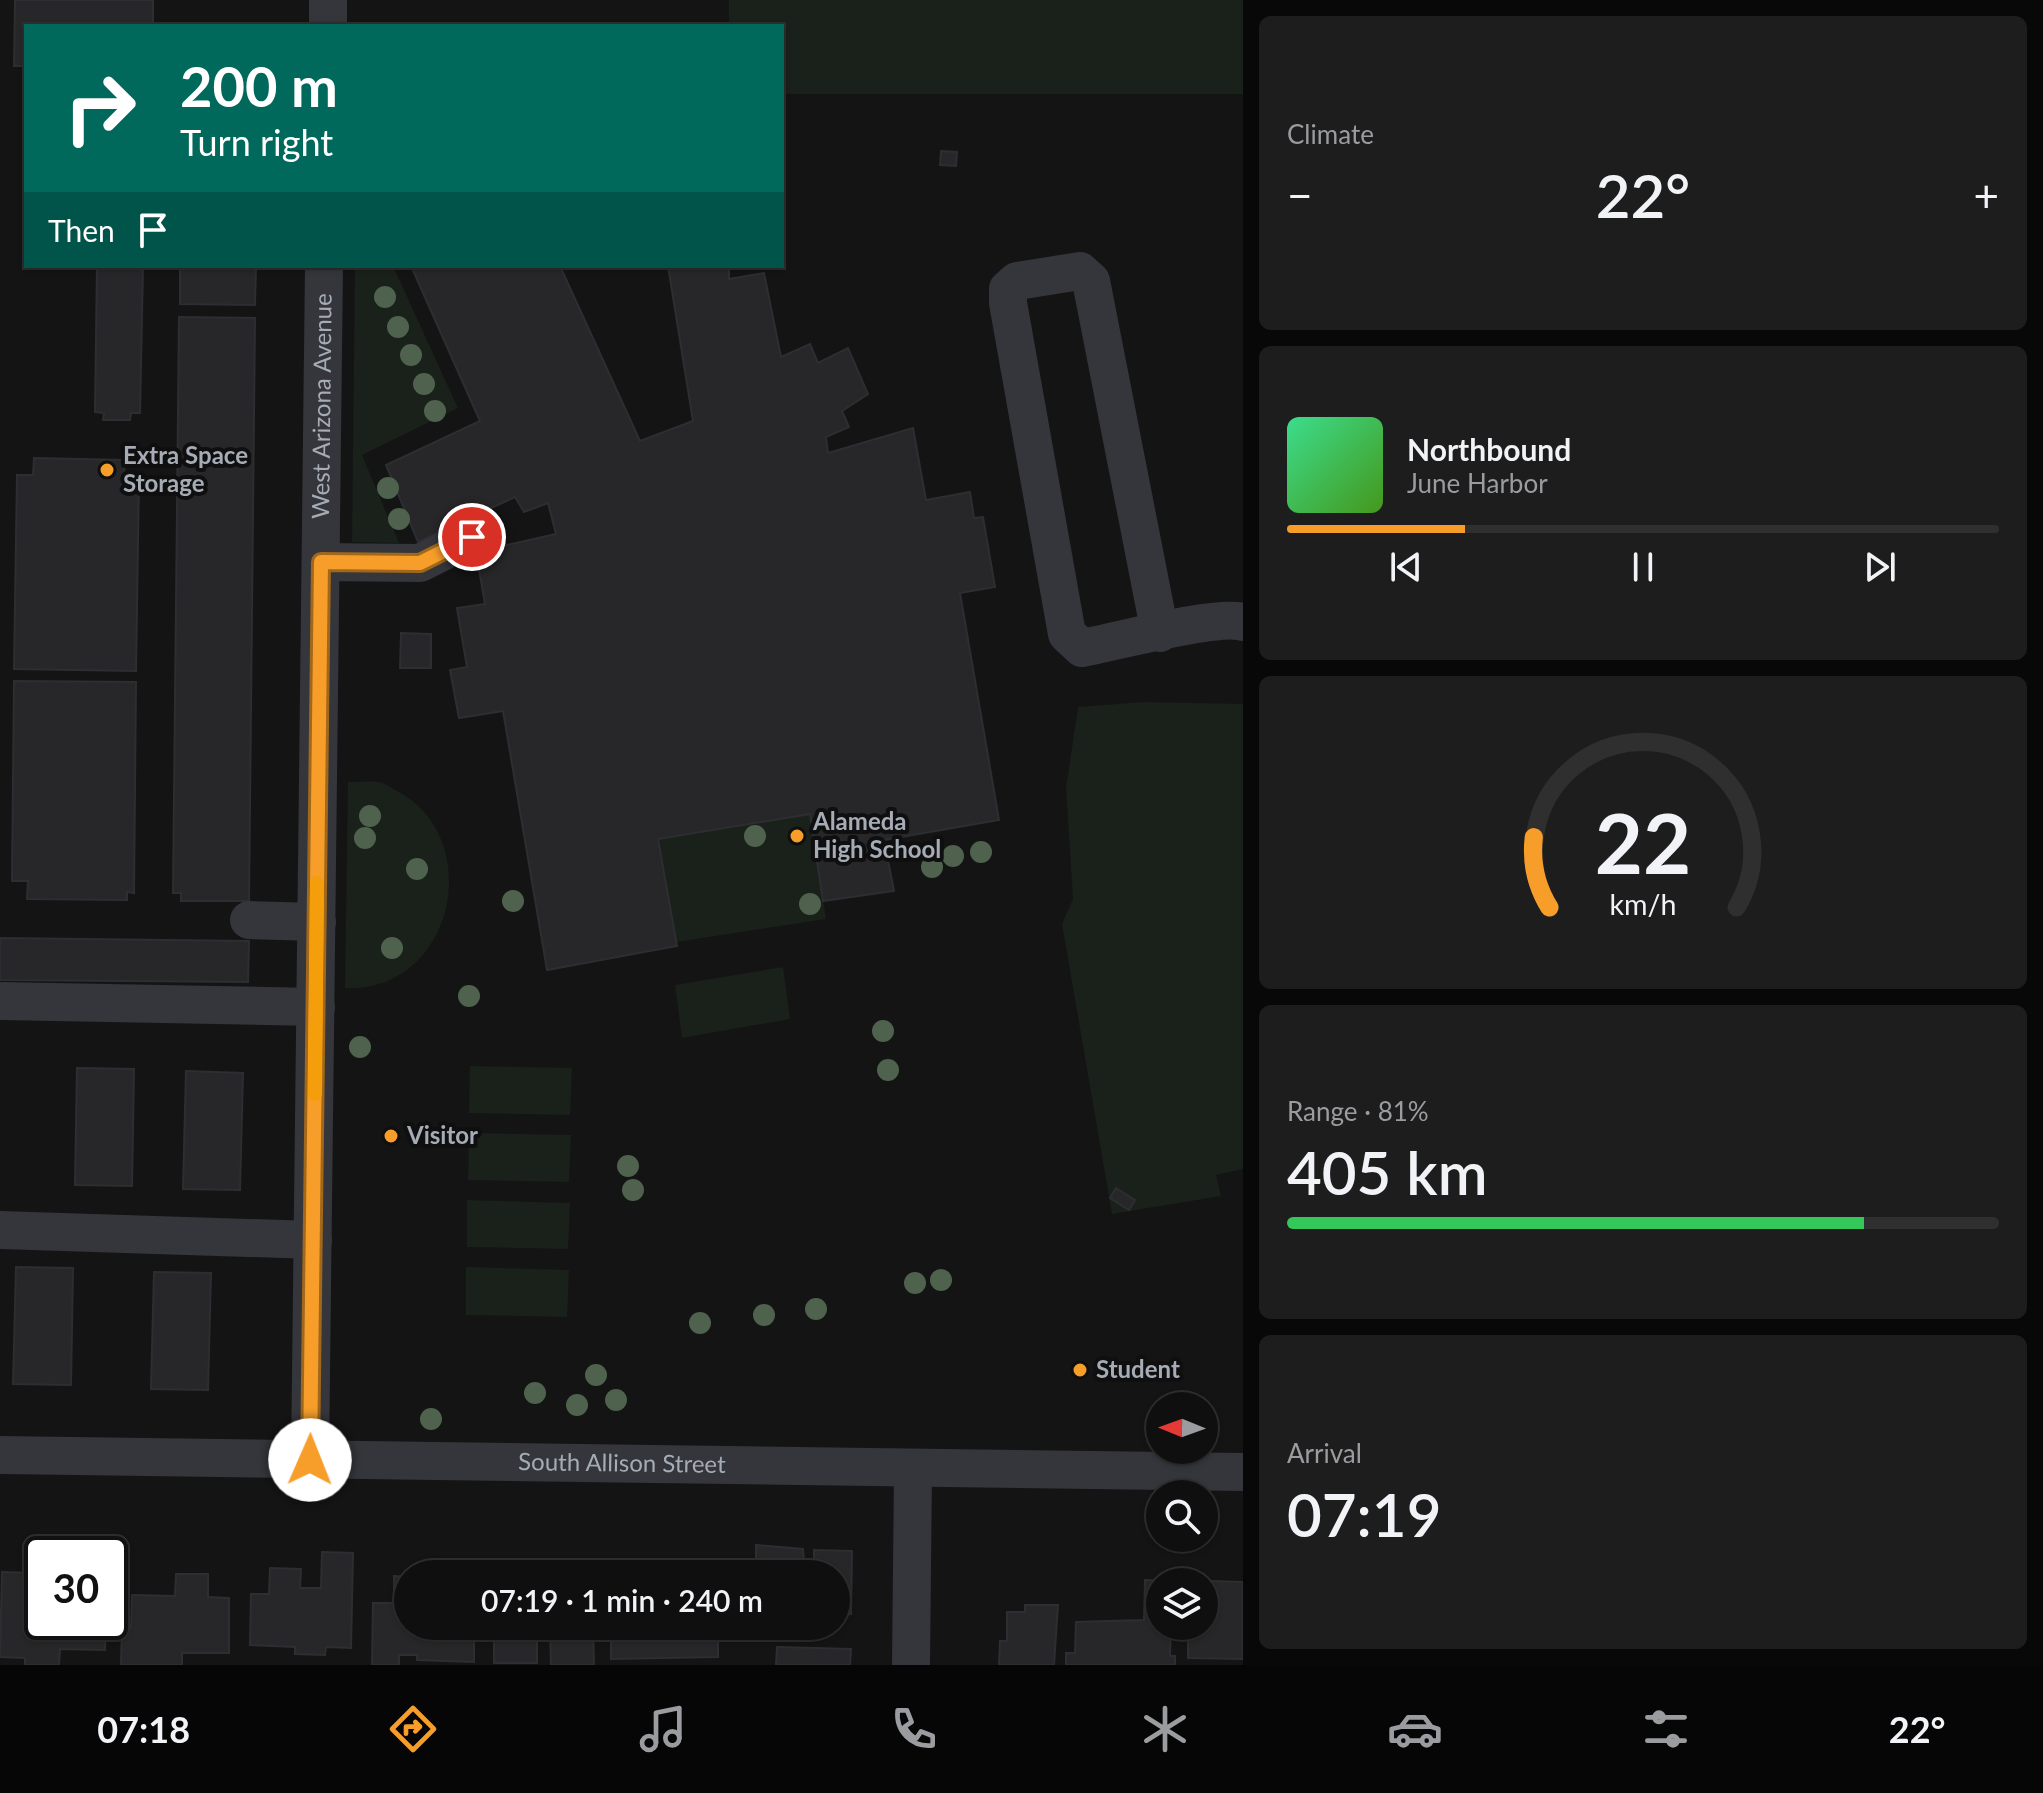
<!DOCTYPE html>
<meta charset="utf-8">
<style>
:root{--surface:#0f0f10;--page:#1d1d1e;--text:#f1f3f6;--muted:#9b9c9f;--line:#2f2f30;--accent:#f79e2a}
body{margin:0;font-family:Lato,sans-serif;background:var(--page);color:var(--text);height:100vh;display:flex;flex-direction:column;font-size:30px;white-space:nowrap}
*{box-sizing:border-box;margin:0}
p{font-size:26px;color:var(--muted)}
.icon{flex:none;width:44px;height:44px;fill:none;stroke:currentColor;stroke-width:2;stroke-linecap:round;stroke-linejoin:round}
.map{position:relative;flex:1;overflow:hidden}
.details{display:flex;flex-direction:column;gap:16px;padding:16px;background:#080809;width:800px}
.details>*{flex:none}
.top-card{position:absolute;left:24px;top:24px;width:760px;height:244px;border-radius:0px;box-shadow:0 2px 6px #0004,0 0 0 2px var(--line);background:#00695c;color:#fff;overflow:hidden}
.needle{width:52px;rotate:271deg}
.buttons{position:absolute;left:1146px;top:1392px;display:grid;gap:16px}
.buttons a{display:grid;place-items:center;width:72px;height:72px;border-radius:50%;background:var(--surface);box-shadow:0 2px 6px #0004,0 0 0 2px var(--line);font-size:40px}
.speed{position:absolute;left:24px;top:1536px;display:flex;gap:16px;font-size:40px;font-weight:700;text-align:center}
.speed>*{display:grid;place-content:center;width:104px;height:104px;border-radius:50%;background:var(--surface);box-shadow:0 2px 6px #0004,0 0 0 2px var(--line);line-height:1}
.speed .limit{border:4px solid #111;border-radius:12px;background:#fff;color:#111}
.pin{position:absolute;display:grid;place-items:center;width:68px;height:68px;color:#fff;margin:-34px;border:4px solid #fff;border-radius:50%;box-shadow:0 2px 8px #0007}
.me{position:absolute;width:88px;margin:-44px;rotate:1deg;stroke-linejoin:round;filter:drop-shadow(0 0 6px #0008)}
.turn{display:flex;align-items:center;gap:28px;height:168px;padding:0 24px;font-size:36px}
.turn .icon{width:104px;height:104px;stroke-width:2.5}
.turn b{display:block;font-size:56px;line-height:68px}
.then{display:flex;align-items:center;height:76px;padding:0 24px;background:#0003;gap:16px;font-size:30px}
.big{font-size:60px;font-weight:600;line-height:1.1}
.details .tile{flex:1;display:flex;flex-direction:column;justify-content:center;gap:12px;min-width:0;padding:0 28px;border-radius:12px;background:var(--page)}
.details .dial{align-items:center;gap:0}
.dial svg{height:208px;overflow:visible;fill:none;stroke:var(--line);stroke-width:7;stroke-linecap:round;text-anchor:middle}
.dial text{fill:var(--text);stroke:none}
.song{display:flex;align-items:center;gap:24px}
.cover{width:96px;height:96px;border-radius:12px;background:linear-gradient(135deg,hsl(150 70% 55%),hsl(100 70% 35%))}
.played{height:8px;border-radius:4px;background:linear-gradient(90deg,var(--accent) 25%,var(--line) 25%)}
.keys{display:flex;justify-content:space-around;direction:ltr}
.heat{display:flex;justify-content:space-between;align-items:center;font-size:44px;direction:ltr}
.charge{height:12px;border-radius:6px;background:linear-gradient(90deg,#34c759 81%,var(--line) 0)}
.trip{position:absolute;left:394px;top:1560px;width:456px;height:80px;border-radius:40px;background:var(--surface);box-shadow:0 2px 6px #0004,0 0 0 2px var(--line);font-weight:600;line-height:80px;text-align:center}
.tab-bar{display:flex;height:128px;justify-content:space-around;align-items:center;background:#060606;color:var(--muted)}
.tab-bar .icon{width:56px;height:56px}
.tab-bar .selected{color:var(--accent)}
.tab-bar b{font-size:36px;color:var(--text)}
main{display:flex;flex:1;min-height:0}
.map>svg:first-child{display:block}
.green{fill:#1a201a}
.building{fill:#272729;stroke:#2d2e31;stroke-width:2}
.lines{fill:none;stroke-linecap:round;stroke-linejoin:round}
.minor{stroke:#34363b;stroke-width:38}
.tree{fill:#4e624d}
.route-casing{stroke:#a1671b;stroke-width:20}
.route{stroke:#f79e2a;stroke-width:14}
.slow{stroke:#f59e0b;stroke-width:14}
.poi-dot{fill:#f79e2a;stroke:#0f0f10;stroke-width:3}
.labels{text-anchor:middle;stroke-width:8;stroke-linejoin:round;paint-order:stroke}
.street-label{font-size:24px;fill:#a5acb6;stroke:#0f0f10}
.poi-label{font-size:24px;font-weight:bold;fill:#a5acb6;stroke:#0f0f10;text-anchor:start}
</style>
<main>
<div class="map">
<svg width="1243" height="1665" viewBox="0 0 1243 1665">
<rect width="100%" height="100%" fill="#141415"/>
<path class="green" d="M729 0H1243V94H782V26H729Z
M355 266H393L458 408 362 455 399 543 352 542Z
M1143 702 1243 704V1169L1216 1175 1221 1196 1112 1214 1062 924 1073 899 1066 788 1078 707Z
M348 782C358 782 369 781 379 782 386 783 394 790 401 793 487 844 451 994 345 988Z
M810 814 826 919 676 942 658 839Z
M783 967 790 1019 682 1038 675 985Z
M470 1066 572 1068 570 1115 469 1113Z
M469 1133 571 1135 569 1182 468 1180Z
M467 1200 570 1203 568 1249 467 1247Z
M466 1267 569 1270 567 1317 466 1315Z"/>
<path class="building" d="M15 0H153V26H26V66H14Z
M941 151 957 152 956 166 940 165Z
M97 266H143L140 413H131L130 420H103L104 413 95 412Z
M180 266H256L255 305 180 304Z
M411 266H560L640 441 693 421 668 266H729V279L764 273 781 357 810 344 818 363 848 348 868 394 842 411 849 427 826 437 828 453 913 428 926 500 970 492 974 518 983 517 995 587 960 593 999 820 884 840 894 891 823 901 810 814 658 839 677 946 547 970 503 711 459 718 450 670 467 667 457 608 485 604 476 552 556 534 548 503 524 512 515 497 418 542 386 465 480 421Z
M179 317 255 318 249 901H181V893H173Z
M34 458 125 460 124 477H139L136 671 14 669 17 475H33Z
M401 633 431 634V668H400Z
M14 681 136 682 134 893 127 892V900L27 899 28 881H12Z
M0 938 249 941 248 982 0 980Z
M77 1068 134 1069 132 1186 75 1185Z
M186 1071 243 1073 240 1190 183 1189Z
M1116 1188 1135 1200 1129 1210 1110 1198Z
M16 1267 73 1268 71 1385 13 1384Z
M154 1272 211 1273 208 1390 151 1389Z
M756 1545 803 1549 804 1560H814V1550L852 1551 851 1614H836V1574H756Z
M322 1552 353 1553 351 1648 326 1647 325 1655 295 1654V1647L250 1645 251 1594H269L270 1568 301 1569 300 1588H321Z
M695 1567V1574H609V1569Z
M444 1571H476V1574H444Z
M2 1572 33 1573V1598H42V1622H106L105 1650 60 1649 59 1665H25V1658L0 1657Z
M176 1574H208V1597L229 1598V1653H182V1665H121L122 1628H131L132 1595 175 1596Z
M394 1576 408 1577V1626H474V1662L417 1660V1655H399V1665H372L373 1603H394Z
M1145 1580 1176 1581 1160 1582V1626H1171L1170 1656H1175V1665H1066V1653H1075L1076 1622 1144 1620Z
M1211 1581 1243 1582V1659L1188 1658V1626H1204V1587H1211Z
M1025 1605H1058L1054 1665H999L1000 1641H1007V1612H1025Z
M494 1626H593L594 1665H551L550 1628 537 1629V1663H494Z
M611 1626H718V1657L611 1659Z
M777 1647 851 1649 850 1665H776Z"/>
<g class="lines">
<g class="minor">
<path d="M328 26V0"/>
<path d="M321 562 420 563 472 537"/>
<path d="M1160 633 1091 281 1080 271 1017 281 1008 289V303L1067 634 1082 648C1116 642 1216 614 1243 622"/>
<path d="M249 920 317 922"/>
<path d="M0 1001 316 1007"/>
<path d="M0 1230 313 1240"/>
<path id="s1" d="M0 1455 1243 1472"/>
<path id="s2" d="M310 1460 324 266"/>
<path d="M911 1665 913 1469"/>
</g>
</g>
<g class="tree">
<circle cx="385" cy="297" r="11"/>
<circle cx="398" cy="327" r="11"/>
<circle cx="411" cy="355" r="11"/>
<circle cx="424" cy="384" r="11"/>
<circle cx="435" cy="411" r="11"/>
<circle cx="388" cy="488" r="11"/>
<circle cx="399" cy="519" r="11"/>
<circle cx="370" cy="816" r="11"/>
<circle cx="755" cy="836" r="11"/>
<circle cx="365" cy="838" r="11"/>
<circle cx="981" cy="852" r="11"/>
<circle cx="953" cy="856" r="11"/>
<circle cx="932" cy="867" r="11"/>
<circle cx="417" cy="869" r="11"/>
<circle cx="513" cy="901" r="11"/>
<circle cx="810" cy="904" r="11"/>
<circle cx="392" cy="948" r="11"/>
<circle cx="469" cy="996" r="11"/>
<circle cx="883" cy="1031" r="11"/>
<circle cx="360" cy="1047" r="11"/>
<circle cx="888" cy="1070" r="11"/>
<circle cx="628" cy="1166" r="11"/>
<circle cx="633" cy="1190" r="11"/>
<circle cx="941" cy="1280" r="11"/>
<circle cx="915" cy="1283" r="11"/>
<circle cx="816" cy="1309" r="11"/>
<circle cx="764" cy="1315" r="11"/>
<circle cx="700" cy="1323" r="11"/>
<circle cx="596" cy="1375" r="11"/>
<circle cx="535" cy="1393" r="11"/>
<circle cx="616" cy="1400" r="11"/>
<circle cx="577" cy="1405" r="11"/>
<circle cx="431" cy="1419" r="11"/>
</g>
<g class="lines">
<g class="route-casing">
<path id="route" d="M310 1460 321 562 420 563 472 537"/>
</g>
<use href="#route" class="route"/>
<path class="slow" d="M315 1094 317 883"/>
</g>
<g class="poi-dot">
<circle cx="107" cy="470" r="8"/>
<circle cx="797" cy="836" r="8"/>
<circle cx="391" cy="1136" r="8"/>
<circle cx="1080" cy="1370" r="8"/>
</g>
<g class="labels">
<g class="street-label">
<text dy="8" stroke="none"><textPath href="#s2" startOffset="1054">West Arizona Avenue</textPath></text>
<text dy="8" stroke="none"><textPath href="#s1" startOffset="622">South Allison Street</textPath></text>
</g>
<g class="poi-label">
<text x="123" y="464">Extra Space<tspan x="123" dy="28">Storage</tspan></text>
<text x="813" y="830">Alameda<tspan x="813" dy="28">High School</tspan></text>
<text x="407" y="1144">Visitor</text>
<text x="1096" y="1378">Student</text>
</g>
</g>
</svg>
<div class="buttons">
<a><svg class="needle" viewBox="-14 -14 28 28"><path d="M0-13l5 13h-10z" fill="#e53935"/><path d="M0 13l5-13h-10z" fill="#9b9c9f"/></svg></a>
<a><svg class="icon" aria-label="search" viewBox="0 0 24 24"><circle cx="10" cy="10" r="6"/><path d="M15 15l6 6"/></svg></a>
<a><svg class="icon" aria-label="layers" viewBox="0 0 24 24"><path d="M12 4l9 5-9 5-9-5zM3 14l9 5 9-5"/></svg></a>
</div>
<div class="speed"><div class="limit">30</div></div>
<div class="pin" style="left:472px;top:537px;background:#d93025"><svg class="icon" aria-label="arrive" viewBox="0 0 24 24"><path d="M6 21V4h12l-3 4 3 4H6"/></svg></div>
<svg class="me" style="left:310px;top:1460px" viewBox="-20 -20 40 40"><circle r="19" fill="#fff"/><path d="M0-13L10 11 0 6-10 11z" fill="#f79e2a"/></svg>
<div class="trip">07:19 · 1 min · 240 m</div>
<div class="top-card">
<div class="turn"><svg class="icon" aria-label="right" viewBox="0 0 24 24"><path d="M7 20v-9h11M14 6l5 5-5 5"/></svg><div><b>200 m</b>Turn right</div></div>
<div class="then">Then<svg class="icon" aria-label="arrive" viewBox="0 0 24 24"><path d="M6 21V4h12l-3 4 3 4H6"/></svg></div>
</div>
</div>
<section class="details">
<div class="tile"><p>Climate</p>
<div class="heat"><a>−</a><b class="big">22°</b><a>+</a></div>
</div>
<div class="tile">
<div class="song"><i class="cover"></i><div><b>Northbound</b><p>June Harbor</p></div></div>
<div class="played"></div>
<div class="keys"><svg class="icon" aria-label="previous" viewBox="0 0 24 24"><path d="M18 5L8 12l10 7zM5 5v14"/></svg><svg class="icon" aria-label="pause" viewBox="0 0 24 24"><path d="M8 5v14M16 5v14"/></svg><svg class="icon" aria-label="next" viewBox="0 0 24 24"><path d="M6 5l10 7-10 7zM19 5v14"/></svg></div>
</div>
<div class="tile dial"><svg viewBox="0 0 100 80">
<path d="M14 69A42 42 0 1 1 86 69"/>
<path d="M14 69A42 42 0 0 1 8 42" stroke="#f79e2a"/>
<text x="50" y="56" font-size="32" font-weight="700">22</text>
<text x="50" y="72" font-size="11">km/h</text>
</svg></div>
<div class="tile"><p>Range · 81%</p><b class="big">405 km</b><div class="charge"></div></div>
<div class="tile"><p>Arrival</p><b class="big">07:19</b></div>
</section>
</main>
<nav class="tab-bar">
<b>07:18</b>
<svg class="icon selected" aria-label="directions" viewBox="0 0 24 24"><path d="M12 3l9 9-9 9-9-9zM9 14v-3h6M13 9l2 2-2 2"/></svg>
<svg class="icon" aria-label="music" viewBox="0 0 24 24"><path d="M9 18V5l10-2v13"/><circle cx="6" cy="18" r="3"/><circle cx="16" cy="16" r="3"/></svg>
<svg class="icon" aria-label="phone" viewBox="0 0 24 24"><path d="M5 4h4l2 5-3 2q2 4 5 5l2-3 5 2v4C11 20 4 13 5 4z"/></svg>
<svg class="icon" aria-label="climate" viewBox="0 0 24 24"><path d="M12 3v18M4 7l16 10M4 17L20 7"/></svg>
<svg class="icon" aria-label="car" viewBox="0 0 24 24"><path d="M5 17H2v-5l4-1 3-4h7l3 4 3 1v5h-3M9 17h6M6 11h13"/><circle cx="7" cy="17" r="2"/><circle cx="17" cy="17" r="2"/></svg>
<svg class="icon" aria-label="filters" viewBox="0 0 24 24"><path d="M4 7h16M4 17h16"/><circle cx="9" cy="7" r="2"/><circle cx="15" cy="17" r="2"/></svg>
<b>22°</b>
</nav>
